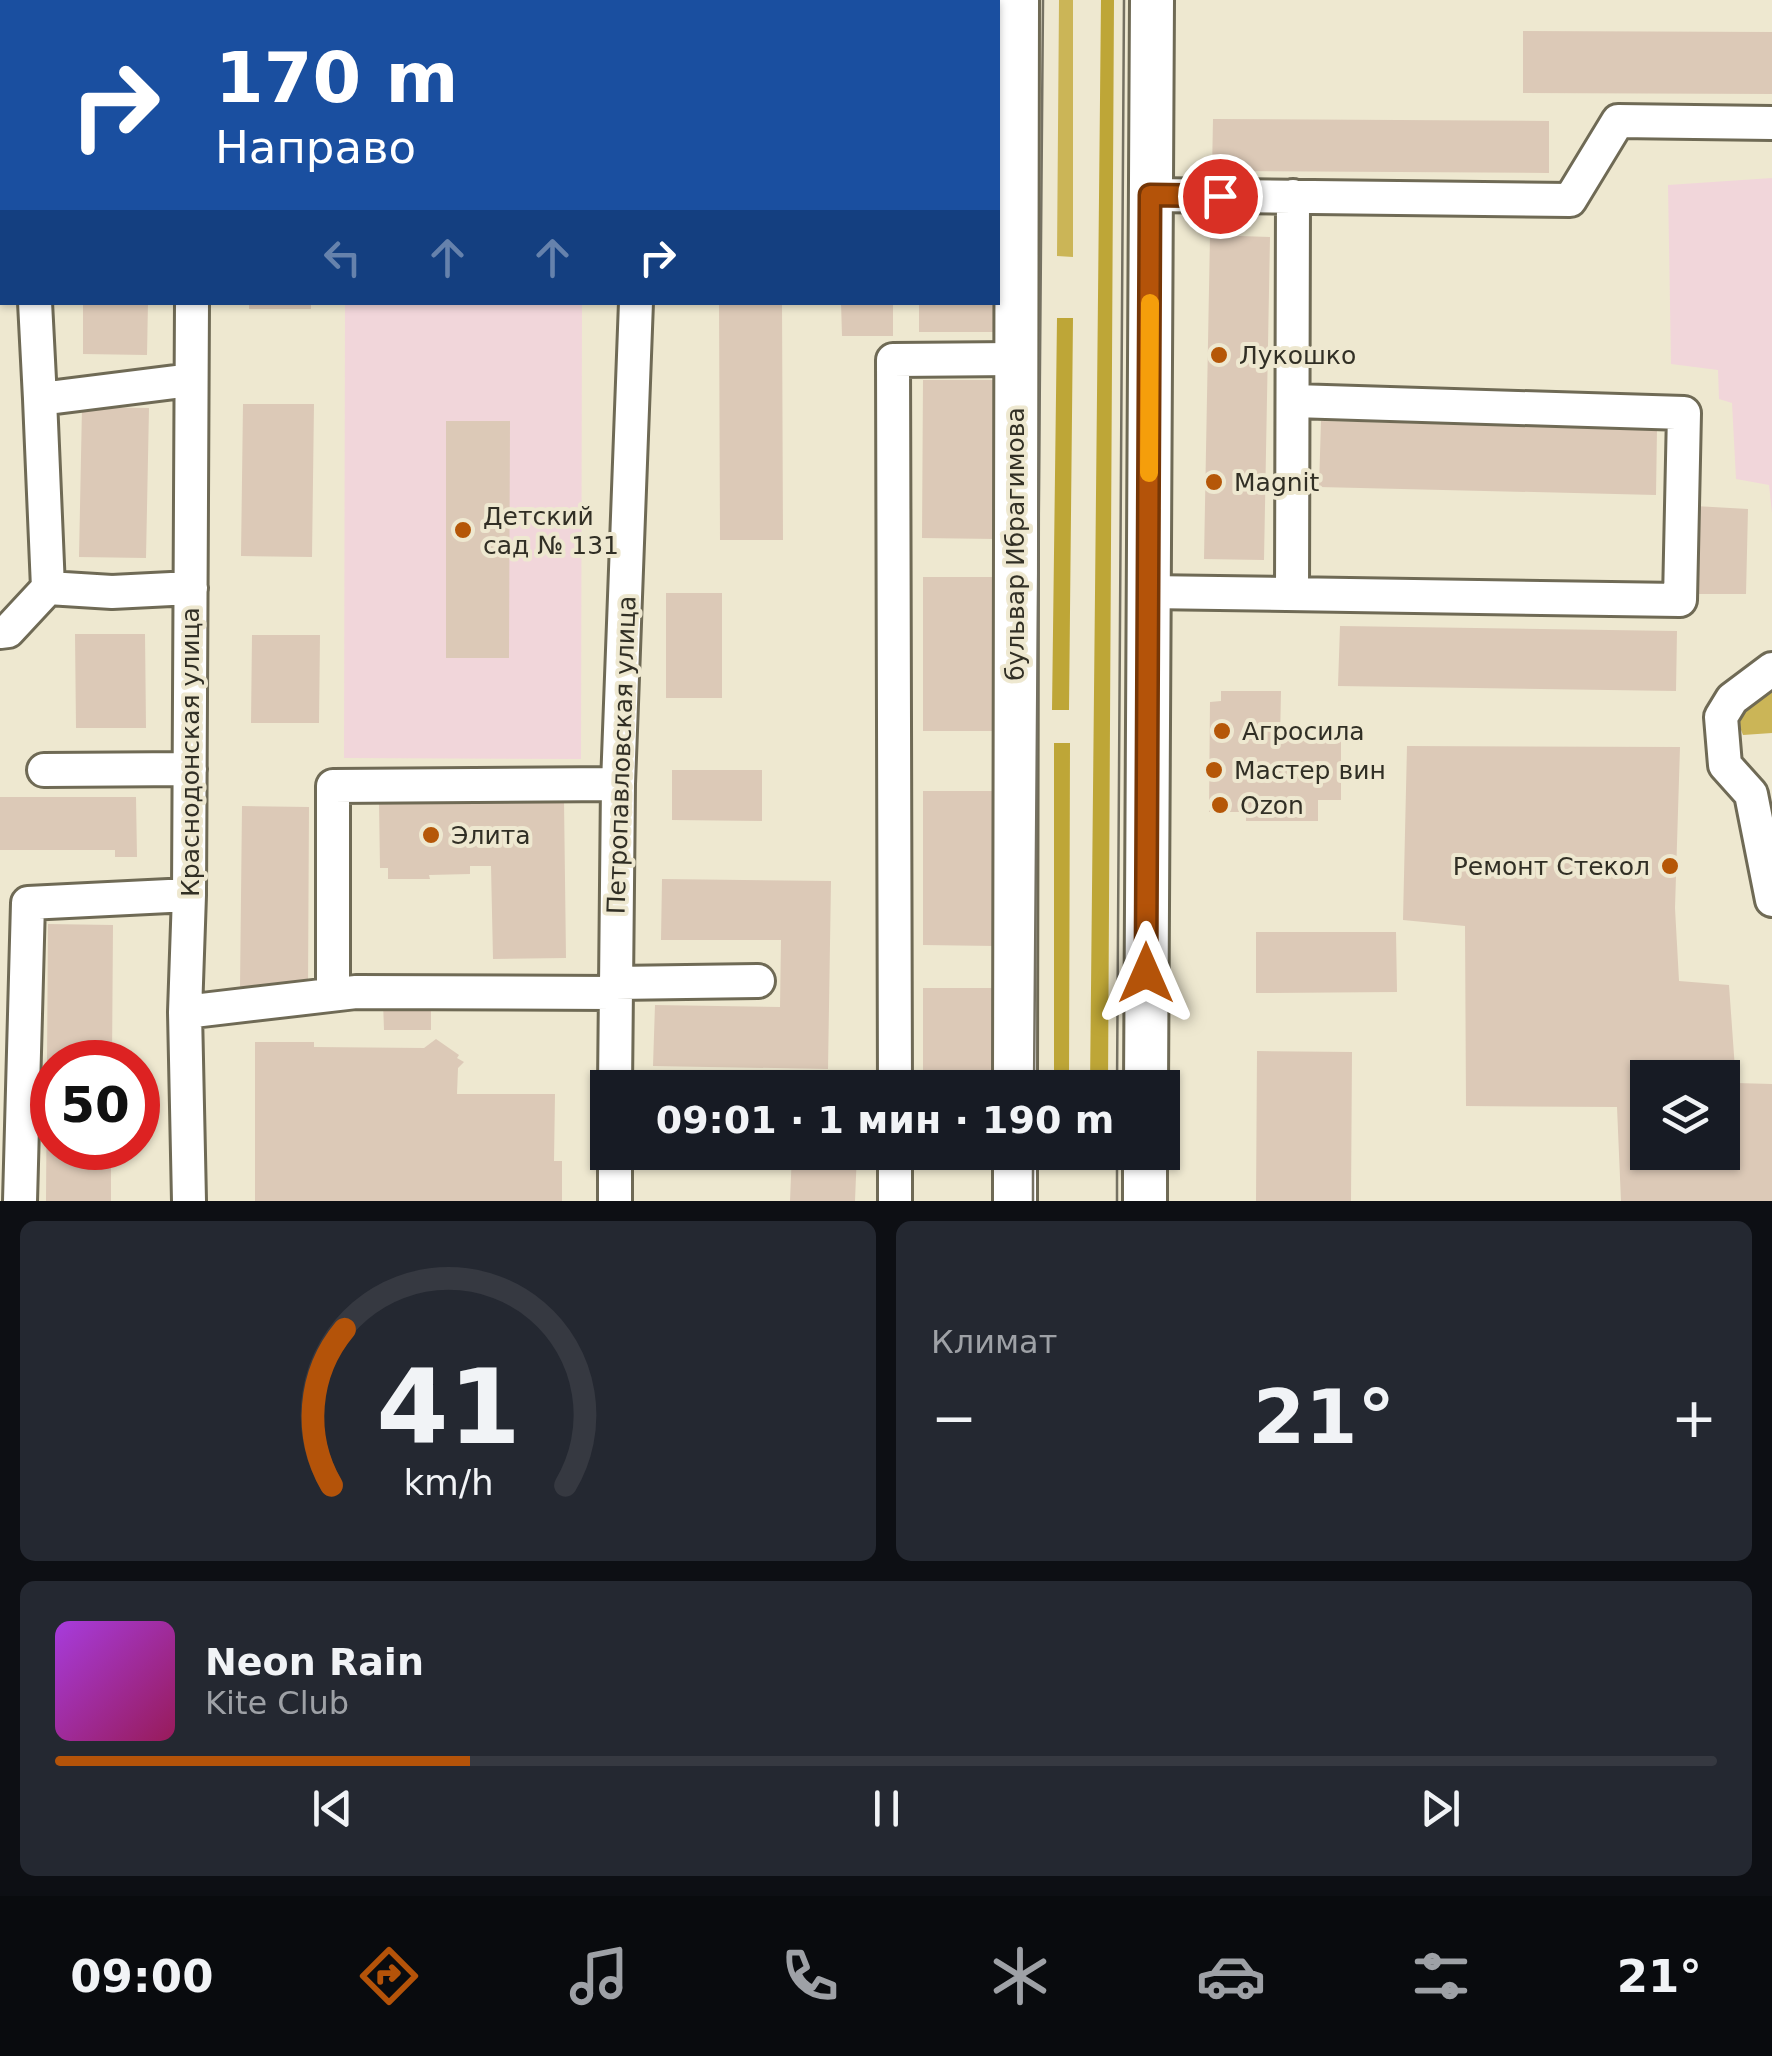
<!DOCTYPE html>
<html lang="ru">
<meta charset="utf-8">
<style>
:root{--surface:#171b24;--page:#242831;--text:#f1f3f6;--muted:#9ea1a6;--line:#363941;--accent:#b45309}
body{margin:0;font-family:"DejaVu Sans",sans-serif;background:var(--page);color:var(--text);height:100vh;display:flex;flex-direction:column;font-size:38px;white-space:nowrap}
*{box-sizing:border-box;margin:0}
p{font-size:32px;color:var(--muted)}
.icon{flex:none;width:55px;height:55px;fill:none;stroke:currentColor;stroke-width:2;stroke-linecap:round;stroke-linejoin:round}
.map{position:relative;height:1201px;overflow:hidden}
.side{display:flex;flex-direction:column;gap:20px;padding:20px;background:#0d0f14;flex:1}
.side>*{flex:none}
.hud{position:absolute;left:0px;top:0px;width:1000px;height:305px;box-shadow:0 2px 8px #0004;background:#1a4fa0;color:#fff;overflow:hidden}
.controls{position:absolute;left:1630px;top:1060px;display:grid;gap:20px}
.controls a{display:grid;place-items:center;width:110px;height:110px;border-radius:0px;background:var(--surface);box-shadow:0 2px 8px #0004;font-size:50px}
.speed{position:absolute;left:30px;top:1040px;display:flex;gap:20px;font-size:50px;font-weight:700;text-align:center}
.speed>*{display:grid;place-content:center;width:130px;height:130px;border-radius:50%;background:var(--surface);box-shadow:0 2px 8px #0004;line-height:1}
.speed .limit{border:15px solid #d22;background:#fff;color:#111}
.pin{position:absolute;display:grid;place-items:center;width:85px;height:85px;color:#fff;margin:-42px;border:5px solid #fff;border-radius:50%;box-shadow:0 2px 10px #0007}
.me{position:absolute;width:110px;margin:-55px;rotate:0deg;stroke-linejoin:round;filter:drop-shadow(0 0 8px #0008)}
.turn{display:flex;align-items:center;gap:35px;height:210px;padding:0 50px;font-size:45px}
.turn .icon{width:130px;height:130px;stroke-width:2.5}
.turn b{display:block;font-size:70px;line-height:85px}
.lanes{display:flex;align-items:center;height:95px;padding:0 50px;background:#0003;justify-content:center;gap:50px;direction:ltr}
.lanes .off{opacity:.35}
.big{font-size:75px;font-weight:800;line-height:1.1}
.side .tile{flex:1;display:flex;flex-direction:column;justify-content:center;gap:15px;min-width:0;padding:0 35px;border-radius:15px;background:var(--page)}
.side .dial{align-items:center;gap:0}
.dial svg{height:260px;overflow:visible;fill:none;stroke:var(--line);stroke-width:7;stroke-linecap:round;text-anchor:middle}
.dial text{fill:var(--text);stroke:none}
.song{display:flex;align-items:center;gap:30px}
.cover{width:120px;height:120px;border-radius:15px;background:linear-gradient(135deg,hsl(280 70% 55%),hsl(330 70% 35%))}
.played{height:10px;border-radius:5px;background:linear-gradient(90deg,var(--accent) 25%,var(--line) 25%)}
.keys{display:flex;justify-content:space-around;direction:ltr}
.heat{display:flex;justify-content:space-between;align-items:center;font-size:55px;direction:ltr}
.side .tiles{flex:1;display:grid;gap:20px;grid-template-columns:1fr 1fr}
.tile:last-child{grid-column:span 2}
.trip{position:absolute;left:590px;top:1070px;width:590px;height:100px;border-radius:0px;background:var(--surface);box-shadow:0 2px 8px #0004;font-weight:800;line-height:100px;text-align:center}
.menu{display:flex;height:160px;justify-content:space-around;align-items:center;background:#090b0e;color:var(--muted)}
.menu .icon{width:70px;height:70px}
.menu .on{color:var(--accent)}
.menu b{font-size:45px;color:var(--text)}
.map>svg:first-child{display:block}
.education{fill:#f1d6da}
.green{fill:#cbb557}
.forest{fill:#bea637}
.building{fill:#dcc9b7;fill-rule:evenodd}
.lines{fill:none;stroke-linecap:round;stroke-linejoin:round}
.minor-casing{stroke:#6f6a55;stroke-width:38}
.major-casing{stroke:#6f6a55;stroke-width:48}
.minor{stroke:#fff;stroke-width:32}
.major{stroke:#fff;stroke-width:42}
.tram{stroke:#757162;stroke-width:2.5}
.route-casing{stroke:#753606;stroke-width:25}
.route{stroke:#b45309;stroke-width:18}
.slow{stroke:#f59e0b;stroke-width:18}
.poi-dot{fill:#b55708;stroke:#eee8d0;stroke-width:4}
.labels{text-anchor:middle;stroke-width:8;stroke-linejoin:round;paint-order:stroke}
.poi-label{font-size:25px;fill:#312f25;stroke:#eee8d0;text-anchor:start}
.street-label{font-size:25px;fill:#312f25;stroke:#eee8d0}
</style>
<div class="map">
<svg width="1772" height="1201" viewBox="0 0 1772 1201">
<rect width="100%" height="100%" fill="#eee8d0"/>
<path class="education" d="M1772 178V513L1769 485 1736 479 1732 403 1719 399 1718 370 1671 364 1668 185Z
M345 303H582L581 759 344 758Z"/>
<path class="green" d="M1059 0H1073V257L1057 256Z
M1772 683V733L1743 735 1736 717Z"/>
<path class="forest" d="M1101 0H1114L1108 1087 1090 1088Z
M1057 318H1073L1069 710H1052Z
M1054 743H1070L1069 1088 1054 1087Z"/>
<path class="building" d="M1523 31 1772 32V94L1523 93Z
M1213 119 1549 121V173L1212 171Z
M1210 235 1270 237 1264 560 1204 559Z
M83 302H148L147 355 83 354Z
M249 302H311V309H249Z
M719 302H782L783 540H720Z
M841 302H893V336H842Z
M919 302H993V332H919Z
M923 380H997L996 539 922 538Z
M243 404H314L312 557 241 556Z
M82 407 149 408 146 558 79 557Z
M446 421H510L509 658H446Z
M1321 421 1657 429 1656 495 1319 487Z
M1695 506 1748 509 1746 594H1694Z
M923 577H997L996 731H923Z
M666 593H722V698H666Z
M1340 626 1677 631 1676 691 1338 686Z
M75 634H145L146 728H76Z
M252 635H320L319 723H251Z
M1221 691H1281L1280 740H1341V800H1318V821H1246V812H1209L1210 702 1221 701Z
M1407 746 1680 747 1675 908 1679 981 1729 985 1736 1083 1772 1084V1201H1621L1617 1107 1466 1106 1465 926 1403 920ZM1648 1078H1722V1152H1648Z
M672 770H762V821L672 820Z
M923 791H997L996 946 923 945Z
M0 797H136L137 857H115V850H0Z
M564 801 566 958 493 959 491 866H470V874L429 875 430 879H388V868H380L379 803Z
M242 806 309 807 308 988H240Z
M662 879 831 881 828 1069 653 1066 655 1005 780 1007 781 940H661Z
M48 924 113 925 112 1062H52V1148H111V1201H46Z
M1256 932H1396L1397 992 1256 993Z
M923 988H997V1088H923Z
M383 1002H431V1030H384Z
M436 1039 459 1055 457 1058 464 1062 458 1068 457 1094H555L554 1161H562V1201H255V1042H314V1047L424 1048Z
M1257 1051 1352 1052 1351 1201H1256Z
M792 1152H857L855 1201H790Z
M923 1152H997V1161H923Z"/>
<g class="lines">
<g class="minor-casing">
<path id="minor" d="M192 0V2
M648 2V0
M0 51H2
M1151 195 1570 200 1618 121 1772 123
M35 302 40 399 191 380
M48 588 112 592 191 588
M1148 592 1680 600 1684 413 1294 401
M1292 594 1293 196
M0 632 8 631 48 588 40 399
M1772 669 1732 699 1721 717 1725 765 1751 794 1772 900
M44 770 190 769
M615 983 758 981
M333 994V786L618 784
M185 1012 356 992 614 993
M615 1088 618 784 636 302
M895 1088 893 360 1015 359
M615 1152V1201
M895 1152V1201
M20 1201 28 903 189 895
M189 1201 185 1012 189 895 192 302"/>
</g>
<g class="major-casing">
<path id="major" d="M1015 1088 1017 0
M1146 1088 1152 0
M1015 1152V1201
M1145 1201V1152"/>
</g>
<use href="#minor" class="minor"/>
<use href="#major" class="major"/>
<path class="tram" d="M1034 1088 1043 0
M1117 1088 1124 0
M1033 1201V1152
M1117 1201V1152"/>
</g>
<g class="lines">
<g class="route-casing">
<path id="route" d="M1146 973 1150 195 1220 196"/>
</g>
<use href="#route" class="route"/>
<path class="slow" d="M1149 473 1150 303"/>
</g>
<g class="poi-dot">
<circle cx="1219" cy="355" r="10"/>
<circle cx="1214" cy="482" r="10"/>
<circle cx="463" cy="530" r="10"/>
<circle cx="1222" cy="731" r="10"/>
<circle cx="1214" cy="770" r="10"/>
<circle cx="1220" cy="805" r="10"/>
<circle cx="431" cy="835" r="10"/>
<circle cx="1670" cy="866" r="10"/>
</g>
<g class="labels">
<g class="poi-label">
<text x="1239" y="364">Лукошко</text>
<text x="1234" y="491">Magnit</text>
<text x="483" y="525">Детский<tspan x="483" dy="29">сад № 131</tspan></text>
<text x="1242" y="740">Агросила</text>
<text x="1234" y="779">Мастер вин</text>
<text x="1240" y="814">Ozon</text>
<text x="451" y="844">Элита</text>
<text x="1650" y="875" text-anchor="end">Ремонт Стекол</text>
</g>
<g class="street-label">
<text transform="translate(1015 544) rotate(-90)" y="9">бульвар Ибрагимова</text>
<text transform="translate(190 752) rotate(-90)" y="9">Краснодонская улица</text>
<text transform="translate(621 755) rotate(-88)" y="9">Петропавловская улица</text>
</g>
</g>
</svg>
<div class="controls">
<a><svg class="icon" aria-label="layers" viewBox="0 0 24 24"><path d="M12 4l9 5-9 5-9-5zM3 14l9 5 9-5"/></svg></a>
</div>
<div class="speed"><div class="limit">50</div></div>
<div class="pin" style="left:1220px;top:196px;background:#d93025"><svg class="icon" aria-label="arrive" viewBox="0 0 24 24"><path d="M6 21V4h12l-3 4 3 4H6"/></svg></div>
<svg class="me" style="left:1146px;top:973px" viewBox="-20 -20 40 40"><path d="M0-17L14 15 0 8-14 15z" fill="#b45309" stroke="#fff" stroke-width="4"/></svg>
<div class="trip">09:01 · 1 мин · 190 m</div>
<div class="hud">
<div class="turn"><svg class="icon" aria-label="right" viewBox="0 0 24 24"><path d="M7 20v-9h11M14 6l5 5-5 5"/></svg><div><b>170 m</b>Направо</div></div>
<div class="lanes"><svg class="icon off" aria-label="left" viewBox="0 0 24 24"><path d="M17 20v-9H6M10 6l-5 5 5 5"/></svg><svg class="icon off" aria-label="ahead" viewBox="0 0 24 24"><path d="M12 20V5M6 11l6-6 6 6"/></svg><svg class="icon off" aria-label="ahead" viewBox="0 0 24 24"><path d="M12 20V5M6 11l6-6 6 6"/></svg><svg class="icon" aria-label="right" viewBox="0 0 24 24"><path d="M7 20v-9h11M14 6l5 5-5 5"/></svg></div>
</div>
</div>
<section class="side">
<div class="tiles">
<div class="tile dial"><svg viewBox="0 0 100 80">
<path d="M14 69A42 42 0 1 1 86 69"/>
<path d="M14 69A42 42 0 0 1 18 21" stroke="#b45309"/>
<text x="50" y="56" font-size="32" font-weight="700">41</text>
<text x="50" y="72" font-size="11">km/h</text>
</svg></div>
<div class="tile"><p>Климат</p>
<div class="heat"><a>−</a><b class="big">21°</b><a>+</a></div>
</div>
<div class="tile">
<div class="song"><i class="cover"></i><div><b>Neon Rain</b><p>Kite Club</p></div></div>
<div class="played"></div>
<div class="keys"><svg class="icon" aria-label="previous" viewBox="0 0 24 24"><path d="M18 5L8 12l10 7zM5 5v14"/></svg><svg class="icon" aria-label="pause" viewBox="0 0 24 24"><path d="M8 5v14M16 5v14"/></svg><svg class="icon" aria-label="next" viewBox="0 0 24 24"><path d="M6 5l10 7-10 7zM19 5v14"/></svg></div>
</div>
</div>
</section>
<nav class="menu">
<b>09:00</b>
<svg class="icon on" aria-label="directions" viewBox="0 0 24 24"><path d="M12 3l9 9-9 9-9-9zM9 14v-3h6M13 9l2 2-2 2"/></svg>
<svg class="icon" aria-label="music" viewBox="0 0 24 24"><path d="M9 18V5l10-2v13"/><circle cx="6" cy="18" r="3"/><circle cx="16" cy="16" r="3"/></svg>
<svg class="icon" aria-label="phone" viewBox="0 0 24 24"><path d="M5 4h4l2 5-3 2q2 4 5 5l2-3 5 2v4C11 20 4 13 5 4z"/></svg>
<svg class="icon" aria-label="climate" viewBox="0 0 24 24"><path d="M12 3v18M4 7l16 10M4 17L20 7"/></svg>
<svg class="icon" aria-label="car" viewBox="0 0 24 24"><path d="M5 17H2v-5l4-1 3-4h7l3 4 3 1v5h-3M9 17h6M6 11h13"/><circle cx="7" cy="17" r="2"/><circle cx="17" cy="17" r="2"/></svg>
<svg class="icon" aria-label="filters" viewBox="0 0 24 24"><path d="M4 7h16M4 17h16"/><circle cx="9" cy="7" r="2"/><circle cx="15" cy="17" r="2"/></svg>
<b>21°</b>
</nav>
